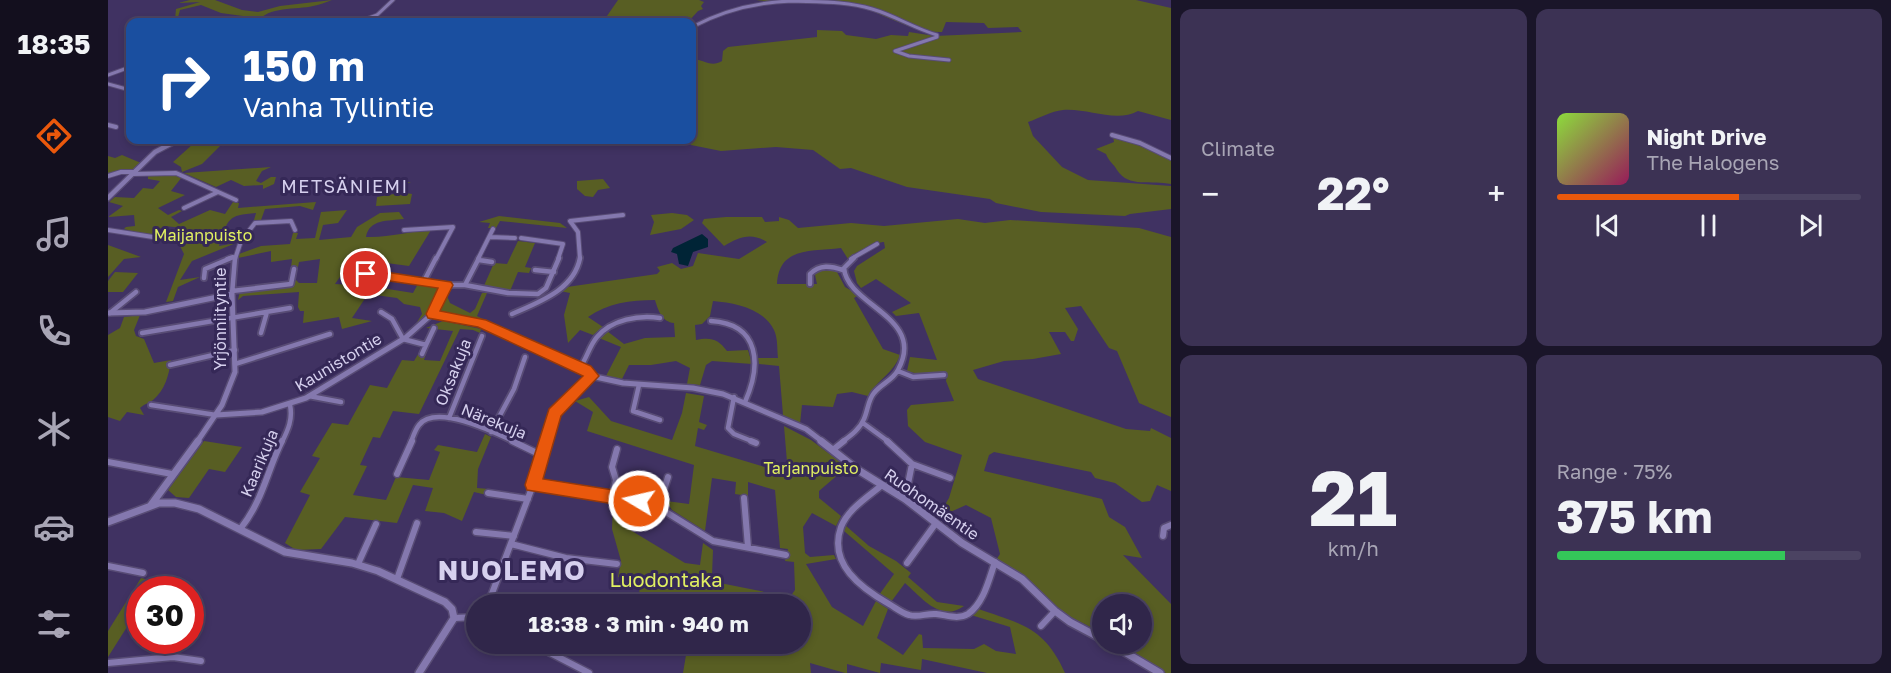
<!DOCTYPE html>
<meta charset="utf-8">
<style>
:root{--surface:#30264a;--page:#3c3254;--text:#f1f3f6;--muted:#a8a5b5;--line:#4b4362;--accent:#ea580c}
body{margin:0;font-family:"Golos Text",sans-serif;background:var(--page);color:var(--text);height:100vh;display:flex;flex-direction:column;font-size:22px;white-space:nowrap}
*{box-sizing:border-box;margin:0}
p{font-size:20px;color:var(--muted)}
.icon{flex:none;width:33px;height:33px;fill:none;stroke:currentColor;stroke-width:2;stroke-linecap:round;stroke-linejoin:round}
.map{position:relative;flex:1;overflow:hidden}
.side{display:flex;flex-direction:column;gap:9px;padding:9px;background:#1a1529;width:720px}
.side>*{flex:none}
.hud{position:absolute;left:18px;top:18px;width:570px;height:126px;border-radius:12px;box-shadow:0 3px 9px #0003,0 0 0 2px var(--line);background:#1a4fa0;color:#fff;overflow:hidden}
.fabs{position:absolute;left:984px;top:594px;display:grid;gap:12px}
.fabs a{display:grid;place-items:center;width:60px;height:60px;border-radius:50%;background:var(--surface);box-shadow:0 3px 9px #0003,0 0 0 2px var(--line);font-size:30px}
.speed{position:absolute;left:18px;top:576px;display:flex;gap:12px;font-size:30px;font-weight:700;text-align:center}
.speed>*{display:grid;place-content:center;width:78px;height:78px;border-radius:50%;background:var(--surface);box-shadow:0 3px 9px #0003,0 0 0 2px var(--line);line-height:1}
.speed .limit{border:9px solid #d22;background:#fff;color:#111}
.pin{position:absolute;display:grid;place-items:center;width:51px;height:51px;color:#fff;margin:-26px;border:3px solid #fff;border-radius:50%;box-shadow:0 2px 6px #0007}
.me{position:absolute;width:66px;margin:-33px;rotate:279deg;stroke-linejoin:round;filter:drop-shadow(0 0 4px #0008)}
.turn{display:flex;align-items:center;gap:21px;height:126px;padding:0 18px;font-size:27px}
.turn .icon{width:78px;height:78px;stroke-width:2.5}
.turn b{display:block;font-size:42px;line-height:51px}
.big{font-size:45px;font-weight:700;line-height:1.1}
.side .card{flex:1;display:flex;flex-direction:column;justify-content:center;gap:9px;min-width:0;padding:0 21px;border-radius:12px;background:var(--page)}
.side .dial{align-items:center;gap:0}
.dial b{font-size:78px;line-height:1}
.song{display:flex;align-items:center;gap:18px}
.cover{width:72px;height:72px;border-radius:9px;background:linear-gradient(135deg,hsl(90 70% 55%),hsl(330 70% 35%))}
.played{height:6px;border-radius:3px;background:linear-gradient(90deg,var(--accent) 60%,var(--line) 60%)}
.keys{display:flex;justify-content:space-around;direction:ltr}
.heat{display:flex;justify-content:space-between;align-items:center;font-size:33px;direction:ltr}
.charge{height:9px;border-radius:4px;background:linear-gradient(90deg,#34c759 75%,var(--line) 0)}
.side .tiles{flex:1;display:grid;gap:9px;grid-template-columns:repeat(2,1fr)}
.trip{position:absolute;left:358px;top:594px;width:345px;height:60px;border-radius:30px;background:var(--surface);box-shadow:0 3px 9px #0003,0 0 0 2px var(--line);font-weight:700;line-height:60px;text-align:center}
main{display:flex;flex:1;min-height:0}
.tab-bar{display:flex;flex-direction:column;width:108px;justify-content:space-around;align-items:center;background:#130f1e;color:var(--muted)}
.tab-bar .icon{width:42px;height:42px}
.tab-bar .on{color:var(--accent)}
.tab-bar b{font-size:27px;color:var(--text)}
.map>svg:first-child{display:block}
.green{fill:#585e23}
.water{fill:#002436}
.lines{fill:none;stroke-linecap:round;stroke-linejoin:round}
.minor-far3-casing{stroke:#584c75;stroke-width:5}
.minor-far2-casing{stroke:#584c75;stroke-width:6}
.minor-far1-casing{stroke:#584c75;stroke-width:8}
.minor-casing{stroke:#584c75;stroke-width:9}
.tertiary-far3-casing{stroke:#584c75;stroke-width:5}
.tertiary-far2-casing{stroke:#584c75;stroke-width:7}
.tertiary-far1-casing{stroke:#584c75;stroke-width:8}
.tertiary-casing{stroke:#584c75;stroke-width:10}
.minor-far3{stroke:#8478ae;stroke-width:3}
.minor-far2{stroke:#8478ae;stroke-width:4}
.minor-far1{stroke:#8478ae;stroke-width:4.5}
.minor{stroke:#8478ae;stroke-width:6}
.tertiary-far3{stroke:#8478ae;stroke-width:3}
.tertiary-far2{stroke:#8478ae;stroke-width:4.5}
.tertiary-far1{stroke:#8478ae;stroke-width:5}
.tertiary{stroke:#8478ae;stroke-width:7}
.route{fill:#ea580c;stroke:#983908;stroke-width:1.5}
.labels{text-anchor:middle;stroke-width:6;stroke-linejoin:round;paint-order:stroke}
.park-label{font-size:16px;fill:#e0ef61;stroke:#352857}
.street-label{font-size:16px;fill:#d6d0ee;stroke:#352857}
.neighbourhood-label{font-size:18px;letter-spacing:1.5px;fill:#d6d0ee;stroke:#352857}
.near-park-label{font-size:20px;fill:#e0ef61;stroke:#352857}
.near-district-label{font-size:27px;font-weight:bold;letter-spacing:1.5px;fill:#d6d0ee;stroke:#352857}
</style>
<main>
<nav class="tab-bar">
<b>18:35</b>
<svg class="icon on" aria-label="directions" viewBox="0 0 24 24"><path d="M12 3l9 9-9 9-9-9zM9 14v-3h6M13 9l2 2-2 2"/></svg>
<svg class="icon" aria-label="music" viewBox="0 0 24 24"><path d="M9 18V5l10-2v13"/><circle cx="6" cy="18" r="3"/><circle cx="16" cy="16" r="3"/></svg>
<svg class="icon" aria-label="phone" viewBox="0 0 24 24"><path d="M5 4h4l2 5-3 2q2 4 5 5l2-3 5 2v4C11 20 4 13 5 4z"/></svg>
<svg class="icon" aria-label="climate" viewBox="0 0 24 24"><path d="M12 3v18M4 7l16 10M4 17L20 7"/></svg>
<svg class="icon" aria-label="car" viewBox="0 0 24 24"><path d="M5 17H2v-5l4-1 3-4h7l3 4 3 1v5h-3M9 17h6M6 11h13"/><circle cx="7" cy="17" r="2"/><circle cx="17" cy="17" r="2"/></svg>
<svg class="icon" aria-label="filters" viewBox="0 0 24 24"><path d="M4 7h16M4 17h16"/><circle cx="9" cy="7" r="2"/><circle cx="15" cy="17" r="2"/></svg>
</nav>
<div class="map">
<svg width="1063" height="673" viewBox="0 0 1063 673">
<rect width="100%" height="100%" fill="#403262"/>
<path class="green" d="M82 0H107L134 10 150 12 172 6 224 0C218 2 211 5 205 6 189 10 159 6 150 22H144L142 17 113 13 93 5 72 10 69 21 67 20 68 9 92 2 70 3Z
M510 0H591L596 2 593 6 595 9 590 11 580 22H520L499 16Z
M648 0H1028L1063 8V120L1030 111C1008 123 980 108 955 110 943 111 932 118 920 122L925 136 954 167 980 180 1063 186V209L1022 214 1017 216 933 212 888 203 882 199 799 187 743 168 732 169 705 150 668 147 613 151 583 145 581 142 521 145 509 140H584V59C595 59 603 68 614 61L615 51 620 47 709 37V30L734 31 738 35 768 39 783 35 800 36 801 32 827 36 914 32 910 27 880 28 876 23 838 22 834 32C801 33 774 11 741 4 711 0 679 4 648 0Z
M1005 136 1028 143 1063 160V184C1044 180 1020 188 1009 170 1006 164 1001 162 998 154L988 149 1006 142Z
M100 140H118L94 164 74 172 73 167 65 162 85 144 93 145Z
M14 155 33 163 25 171H11L0 175V156L7 158Z
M163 167 154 171 148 181 153 183 163 177H168L166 184 155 189V185L136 186 123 180 108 187 76 173Z
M51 174H66L74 177 63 191 77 195 50 208 60 215 71 210 74 211 63 217 71 224 102 210 117 214 125 202 131 203 130 208 208 202 205 210 192 206 157 209 153 220H146L148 213C119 215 120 219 111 246L128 243 84 261 72 280 92 277 70 287 65 301 58 302 76 254 70 242H63L65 239 77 238 76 228 56 226 41 236 16 229 18 227 27 226 26 215 0 217 15 206 1 202 7 197 26 198 35 188 45 189 52 181 40 179V176Z
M286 178 295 182H303L294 185 291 192 304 194 302 204 268 206 269 197 286 194Z
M495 179 502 188 490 190 485 197 477 196 469 189V181Z
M239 210 230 223 215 225 211 240 243 237 249 227 272 213 291 212 296 219C280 221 261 219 258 237 281 238 301 231 323 230L301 266 241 258 234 268 248 270 244 276 234 274 227 284 261 286 305 293 311 282 332 285 334 289 318 315 306 327 314 314 312 307 296 304 289 298 260 294 244 318 264 321 234 329 231 317 195 323 196 311H192L190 307 191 292 135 296 130 300 132 291 184 285 188 280 191 283H209L212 259 191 262 190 267 183 268 184 259 163 262V251L130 258 131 254 153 246 182 244 185 233H190L188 239 207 238 213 212Z
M564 213 579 215 586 220 573 229 542 235 546 222 543 215Z
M391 216 452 223 459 228 392 221 388 228H380L382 223 371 222Z
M618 217H654L657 222 671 221V217L681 220 690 228 743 223 776 226 850 219 877 223 902 220 1031 228 1063 237V417L1031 403 1009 351 1001 348 973 306 957 308 970 329 966 341H963L957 332H941L953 354 925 359 896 361 865 370 870 379 1018 429 1042 431 1043 428 1063 438V491L1049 485 1042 501 1034 502 1007 483 987 478 983 472 886 452 881 455 876 471 994 499 1001 517 1017 527 1034 558 1015 555 1063 604V673H1058L1013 644H1034V604H994V633L957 614 917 579 888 560 892 554 883 518 858 505 829 518 841 498 854 455 817 442 800 426 799 410 803 405 846 401 838 381 839 373 810 374 799 371 802 357 829 360 811 313 788 316 784 312 803 303 768 279 753 288 749 283 746 271 749 266 777 248 776 242C770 242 743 254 740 259L733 248C704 252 671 246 669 284H709L707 275 710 271 728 270 737 287 751 295 746 298 775 349 792 355C786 373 769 380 760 396L744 392 729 394 725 407 694 405 692 424 675 415 671 366 651 364 650 358H670C669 350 670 338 666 330 655 308 627 303 605 301L602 316 594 324 587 325 588 340C603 337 610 339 619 351L640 350 644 364 604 361 598 365 592 385 579 384 582 368 568 361 543 365H521L514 379 498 376 513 347 491 338 499 331 516 344 537 338 567 337 566 323C554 322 550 310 547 300 522 300 500 303 480 317L495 327 485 335 472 330 460 343 456 315 462 293 452 291 459 287 549 274 552 271 549 267 564 263 573 269 585 266 590 253 631 259 659 242C643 232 631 237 616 246L594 223 596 219Z
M410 241 427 243 417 267 423 268 421 273 410 272 402 291 375 288 386 263 399 264Z
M0 245 33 257 16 259 0 277Z
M7 272 30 273 15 292H0V281Z
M374 293H379L369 316 381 322 330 311 339 296 342 303 362 313 367 309Z
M32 315 26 330 28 336 36 339 46 363 63 360C61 375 57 390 45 400 41 403 36 404 32 408L36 415 19 412 12 421 0 417V335L12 328 16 317Z
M335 321 373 329 372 333 365 330 352 329 311 414 285 411 272 438 265 437 252 465 259 466 245 495 278 500 288 477 321 480 332 452 326 450 330 445 369 452 377 434 383 437 370 469 369 488 381 489 379 495 366 492 354 521 336 513 317 511 325 488 305 485 289 523 237 517 213 549 188 550 177 543 202 495 192 492 212 458 204 456 224 423 240 425 262 385 279 388 294 360 306 361 312 351H319L316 360 332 361 345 331 318 328Z
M578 393 596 396 591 422 599 425 596 430 590 428 587 446 680 474 676 426 703 440 739 467 711 491V498L733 516 728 526 704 513 695 527 697 553 702 557 726 555 728 559 698 564 724 607 755 626 768 601 780 609 769 638 795 655 811 634 814 635 815 648 866 649 876 644 888 651 908 654 902 627 863 615 868 608C912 624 936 626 957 673H879L814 659 813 670 773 663 772 673 739 664V673H737L702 663 703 673H575L578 655 561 644H693V604H529L533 582 510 577 513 561 504 529 505 504 518 505 514 525 577 563 592 565 595 543 605 550 604 575 612 583 682 597 687 590 686 562 677 561 680 549 672 548 667 490 640 482V496L627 494 628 482 604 478 597 531 564 510 558 501 581 504 586 465 479 431 485 412 467 401 481 397 503 421 564 440 574 413Z
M96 441 134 447 117 472 101 469 81 498 68 497 60 490Z
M737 525 761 546 788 561 803 573 800 577 829 602 856 606C833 623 814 598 797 583L783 602 771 595 786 574 736 531Z
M33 578 49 582 44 589 32 590 31 608 0 657V631Z"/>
<path class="water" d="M594 234 600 239V247L585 252 580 266 571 264 569 254 563 252 565 248Z"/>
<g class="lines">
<g class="minor-far3-casing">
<path id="minor-far3" d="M684 1C711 2 738 1 764 9 788 16 805 28 829 35V37L787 51 801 56 841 60
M584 27C614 11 650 2 684 1"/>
</g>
<g class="minor-far2-casing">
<path id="minor-far2" d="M0 125 8 127
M1004 135 1032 143 1063 158
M115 143 118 140
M25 174 68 173 128 200
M0 176 13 172H28
M76 208 110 192
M0 230 64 240
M296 230 345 227 328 259
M382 237 407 238
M413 238 455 244 450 259
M119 259 125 257
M127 259 133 241 147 223 183 221 187 230
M370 259 385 229
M472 259 470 232 462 221 515 215
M743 259 769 244"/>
</g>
<g class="minor-far1-casing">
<path id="minor-far1" d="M371 260 384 262
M427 270 446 272
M239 271 338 285H357L400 293 430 294 438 288 451 258
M96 278 97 269 123 258
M316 281 328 258
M702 284V274C712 264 723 266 735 270
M357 285 371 258
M124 291 183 284 186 269
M124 294 127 258
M273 312 284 319 295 339 318 345 314 354
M2 313 28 292
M324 314 338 285
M404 314C431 302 466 290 472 258
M603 321C653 324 653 366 637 402
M34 333 182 308
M153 333 159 312
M318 345 326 328
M127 364 222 334
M62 365 127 350
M473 366C479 357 482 345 489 337 504 319 531 315 552 318
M790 371 805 377 836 375
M531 385 525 411 552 420
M201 396 233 402
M626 397 620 428 626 434 646 442
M43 405 108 415
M341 418 374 336
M755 423 781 442
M383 432 406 389 417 357
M174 442C180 430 185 419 182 405
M303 442C305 437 307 430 311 425 328 403 388 433 407 442
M437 442 446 413 483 376
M734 442C742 436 752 429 756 419 760 410 760 400 766 393 773 384 785 380 790 370 819 317 739 306 736 268L746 258"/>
</g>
<g class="minor-casing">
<path id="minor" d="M404 441 435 456
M643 441 648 443
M779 441 804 464 842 478
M726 449 736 441
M0 462 64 474
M289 474 304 441
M425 485 545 504 605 541 678 555
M774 485C760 497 740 509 733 527 720 564 753 588 781 604 788 608 794 613 801 615 810 618 819 613 828 614 839 615 850 620 860 614 876 603 881 579 887 562
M380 493 420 499
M504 497 508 480 504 467 509 449
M636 498 640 547
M797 499 804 464
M545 504 554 496 560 477
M133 528C155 500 159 471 174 441
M368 532 406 536
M1055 536 1056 528 1063 525
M403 544 458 558 509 564
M799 563 828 523
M250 564 268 524
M0 566 35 573
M289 579 309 523
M380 604 425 485 438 441
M346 618 369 617
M933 626 947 611
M425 644 481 673
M0 663 65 657 93 661"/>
</g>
<g class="tertiary-far3-casing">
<path id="tertiary-far3" d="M250 22 269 15 285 0
M0 75 22 67
M0 84 22 90"/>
</g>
<g class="tertiary-far2-casing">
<path id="tertiary-far2" d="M0 198 47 152 70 140"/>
</g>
<g class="tertiary-far1-casing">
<path id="tertiary-far1" d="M0 313 37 312 124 294 127 372 114 405 89 442
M108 415 154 412 198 398 297 338 324 314 373 323 473 366 483 376 515 383 585 388 615 394 698 429 715 442"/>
</g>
<g class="tertiary-casing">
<path id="tertiary" d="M713 441 750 470 797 499 854 543 914 579 947 611 962 622 994 639
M43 505 90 441
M0 522 51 503H67L91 509 177 552 244 563 270 571 337 602 344 609 346 618 311 673
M1003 644 1052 673"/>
</g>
<use href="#minor-far3" class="minor-far3"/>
<use href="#minor-far2" class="minor-far2"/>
<use href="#minor-far1" class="minor-far1"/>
<use href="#minor" class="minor"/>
<use href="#tertiary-far3" class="tertiary-far3"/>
<use href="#tertiary-far2" class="tertiary-far2"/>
<use href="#tertiary-far1" class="tertiary-far1"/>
<use href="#tertiary" class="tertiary"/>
</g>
<path class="route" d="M258 269 343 282 345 285 332 311 378 320 483 366 491 376 453 416 435 479 531 494 537 496 540 501 537 506 531 508 419 490 417 485 441 409 475 376 370 327 320 318 318 314 330 288 254 277 252 274 254 271Z"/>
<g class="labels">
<g class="park-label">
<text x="95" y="241">Maijanpuisto</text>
<text x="703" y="474">Tarjanpuisto</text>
</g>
<g class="street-label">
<text transform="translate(112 319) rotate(-90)" y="6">Yrjönniityntie</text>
<text transform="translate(230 362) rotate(-31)" y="6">Kaunistontie</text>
<text transform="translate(345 372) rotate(-68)" y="6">Oksakuja</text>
<text transform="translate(386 421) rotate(22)" y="6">Närekuja</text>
<text transform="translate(151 463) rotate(-67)" y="6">Kaarikuja</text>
<text transform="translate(824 504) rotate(35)" y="6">Ruohomäentie</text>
</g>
<g class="neighbourhood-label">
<text x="237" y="193">METSÄNIEMI</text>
</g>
<g class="near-park-label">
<text x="558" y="587">Luodontaka</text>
</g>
<g class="near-district-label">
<text x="404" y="580">NUOLEMO</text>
</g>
</g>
</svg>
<div class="fabs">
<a><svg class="icon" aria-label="sound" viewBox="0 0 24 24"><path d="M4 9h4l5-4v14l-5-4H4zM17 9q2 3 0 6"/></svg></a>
</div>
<div class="speed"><div class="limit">30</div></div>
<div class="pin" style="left:258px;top:274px;background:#d93025"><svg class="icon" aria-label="arrive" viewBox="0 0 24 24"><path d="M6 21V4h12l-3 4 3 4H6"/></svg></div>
<svg class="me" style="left:531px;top:501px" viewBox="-20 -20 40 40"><circle r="17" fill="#ea580c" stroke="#fff" stroke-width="3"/><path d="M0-11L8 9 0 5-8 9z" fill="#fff"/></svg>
<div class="trip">18:38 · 3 min · 940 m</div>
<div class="hud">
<div class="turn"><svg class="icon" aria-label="right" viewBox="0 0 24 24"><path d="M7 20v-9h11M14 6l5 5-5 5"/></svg><div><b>150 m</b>Vanha Tyllintie</div></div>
</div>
</div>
<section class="side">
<div class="tiles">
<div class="card"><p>Climate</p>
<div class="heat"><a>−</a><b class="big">22°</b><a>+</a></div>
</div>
<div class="card">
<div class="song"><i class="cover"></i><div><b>Night Drive</b><p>The Halogens</p></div></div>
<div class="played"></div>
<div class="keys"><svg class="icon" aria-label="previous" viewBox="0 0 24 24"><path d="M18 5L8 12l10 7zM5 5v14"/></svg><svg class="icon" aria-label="pause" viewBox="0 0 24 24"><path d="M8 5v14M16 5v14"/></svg><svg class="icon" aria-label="next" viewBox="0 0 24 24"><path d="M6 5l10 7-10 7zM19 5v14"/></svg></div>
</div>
<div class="card dial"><b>21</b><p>km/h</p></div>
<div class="card"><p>Range · 75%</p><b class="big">375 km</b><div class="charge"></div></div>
</div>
</section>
</main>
